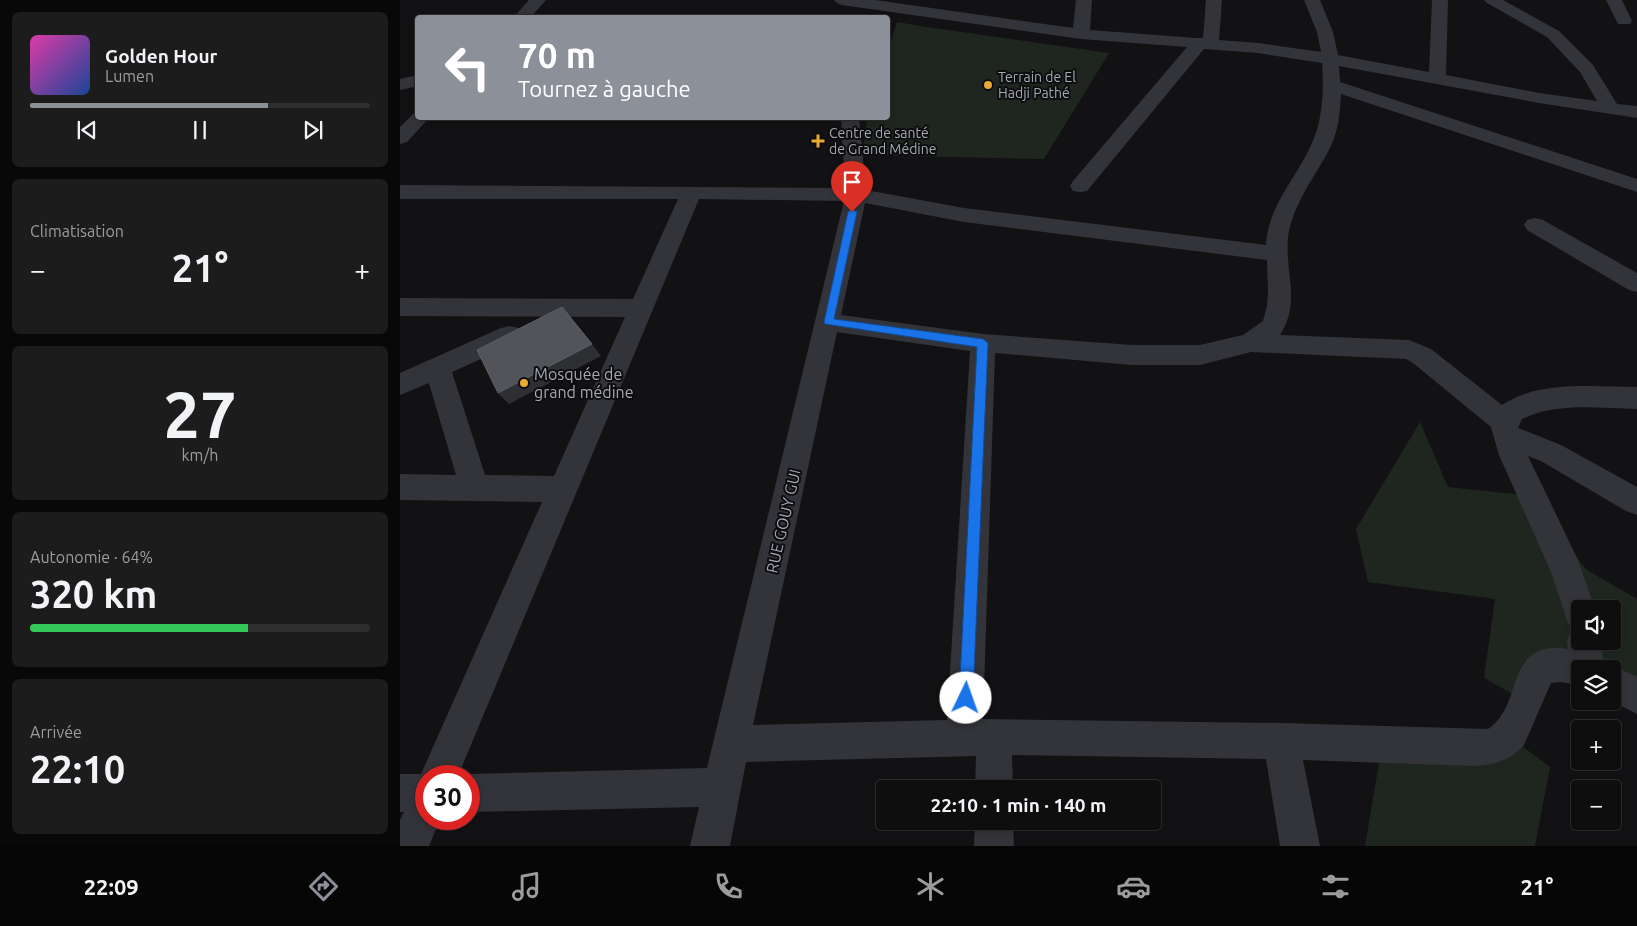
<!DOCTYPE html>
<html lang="fr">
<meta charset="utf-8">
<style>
:root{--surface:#0e0e0f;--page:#1c1c1d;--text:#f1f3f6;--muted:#9b9c9e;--line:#2e2e2f;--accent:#8c9099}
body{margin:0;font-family:Ubuntu,sans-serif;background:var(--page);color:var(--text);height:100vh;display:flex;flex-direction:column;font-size:19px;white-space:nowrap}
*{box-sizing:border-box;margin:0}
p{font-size:16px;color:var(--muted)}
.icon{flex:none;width:28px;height:28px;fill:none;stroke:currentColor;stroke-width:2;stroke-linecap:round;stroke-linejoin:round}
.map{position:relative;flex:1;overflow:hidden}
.drawer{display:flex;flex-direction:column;gap:12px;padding:12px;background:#080808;width:400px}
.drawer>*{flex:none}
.hud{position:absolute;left:15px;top:15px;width:475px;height:105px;border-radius:5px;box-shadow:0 2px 8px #0003,0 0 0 1px var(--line);background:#8c9099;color:#fff;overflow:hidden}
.fabs{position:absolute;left:1171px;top:600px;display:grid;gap:10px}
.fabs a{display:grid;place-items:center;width:50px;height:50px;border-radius:5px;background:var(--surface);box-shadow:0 2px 8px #0003,0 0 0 1px var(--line);font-size:25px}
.speed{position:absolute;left:15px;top:765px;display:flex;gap:10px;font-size:25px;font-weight:700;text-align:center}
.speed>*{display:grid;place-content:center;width:65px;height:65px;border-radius:50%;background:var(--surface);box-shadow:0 2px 8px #0003,0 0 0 1px var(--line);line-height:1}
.speed .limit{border:8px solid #d22;background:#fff;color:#111}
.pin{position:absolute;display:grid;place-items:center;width:42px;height:42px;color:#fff;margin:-51px -21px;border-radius:50% 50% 50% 0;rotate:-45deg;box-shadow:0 0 5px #0007}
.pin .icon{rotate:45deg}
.me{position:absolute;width:55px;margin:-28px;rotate:3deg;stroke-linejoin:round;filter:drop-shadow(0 0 4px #0008)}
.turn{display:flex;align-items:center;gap:18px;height:105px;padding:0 20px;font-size:22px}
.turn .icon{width:65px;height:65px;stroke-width:2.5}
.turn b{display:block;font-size:35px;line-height:42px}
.big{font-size:38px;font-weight:700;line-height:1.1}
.drawer .tile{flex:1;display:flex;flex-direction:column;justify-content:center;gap:8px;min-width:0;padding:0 18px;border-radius:8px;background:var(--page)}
.drawer .dial{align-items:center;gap:0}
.dial b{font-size:65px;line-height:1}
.song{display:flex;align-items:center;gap:15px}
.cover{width:60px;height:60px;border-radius:8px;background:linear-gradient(135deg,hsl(320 70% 55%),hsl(220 70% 35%))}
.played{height:5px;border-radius:2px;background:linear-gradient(90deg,var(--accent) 70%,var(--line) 70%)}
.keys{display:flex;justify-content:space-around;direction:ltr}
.heat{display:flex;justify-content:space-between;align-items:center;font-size:28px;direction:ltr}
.charge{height:8px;border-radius:4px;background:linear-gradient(90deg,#34c759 64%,var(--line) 0)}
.trip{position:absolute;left:476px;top:780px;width:285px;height:50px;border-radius:5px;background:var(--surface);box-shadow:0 2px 8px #0003,0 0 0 1px var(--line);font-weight:700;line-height:50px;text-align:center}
.tabs{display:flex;height:80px;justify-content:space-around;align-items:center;background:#060606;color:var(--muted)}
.tabs .icon{width:35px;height:35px}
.tabs .active{color:var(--accent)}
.tabs b{font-size:22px;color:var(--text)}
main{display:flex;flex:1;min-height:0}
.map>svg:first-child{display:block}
.green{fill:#1f261f;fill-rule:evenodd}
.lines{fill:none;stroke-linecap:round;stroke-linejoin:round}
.minor{fill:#333439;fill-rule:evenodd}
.shaded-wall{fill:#2e2f33}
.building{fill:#52545a;stroke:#5f6168}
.route{fill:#1a73e8;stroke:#114b97}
.poi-dot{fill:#ebaa33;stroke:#0d0d0f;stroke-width:2}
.labels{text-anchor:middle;stroke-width:4;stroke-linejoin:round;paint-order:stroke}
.far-poi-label{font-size:14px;fill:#a4a9b4;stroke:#0d0d0f;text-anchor:start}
.poi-label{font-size:16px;fill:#a4a9b4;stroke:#0d0d0f;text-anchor:start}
.street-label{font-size:16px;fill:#a4a9b4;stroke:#0d0d0f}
</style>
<main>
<section class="drawer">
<div class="tile">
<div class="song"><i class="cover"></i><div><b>Golden Hour</b><p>Lumen</p></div></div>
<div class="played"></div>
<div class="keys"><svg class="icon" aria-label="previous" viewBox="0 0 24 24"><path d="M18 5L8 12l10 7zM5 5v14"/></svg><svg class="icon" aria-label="pause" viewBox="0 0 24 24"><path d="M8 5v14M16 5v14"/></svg><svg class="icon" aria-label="next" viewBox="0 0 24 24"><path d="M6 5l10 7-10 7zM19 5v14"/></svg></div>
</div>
<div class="tile"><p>Climatisation</p>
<div class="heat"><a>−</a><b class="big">21°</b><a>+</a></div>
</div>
<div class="tile dial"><b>27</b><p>km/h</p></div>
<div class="tile"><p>Autonomie · 64%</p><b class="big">320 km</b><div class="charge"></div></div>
<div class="tile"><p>Arrivée</p><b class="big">22:10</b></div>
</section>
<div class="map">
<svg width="1237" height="846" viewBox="0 0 1237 846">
<rect width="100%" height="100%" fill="#121214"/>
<path class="green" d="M497 22 527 27 709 53 644 159 463 155 467 118H488V50Z
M1020 422 1048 487 1124 495 1187 570 1237 599V692L1212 669 1147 668 1116 696 1084 678 1095 599 968 582 956 529ZM1180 609H1212V641H1180Z
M984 733 1110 737 1150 767 1135 846H965Z"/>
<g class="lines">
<path class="minor" d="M129 0H146L130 18H113Z
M434 0H475L673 28 676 0H692L690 30 796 38H803L806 0H822L819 40 858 43 921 52 917 32 904 0H920L933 32 938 55 1029 72 1032 0H1048L1046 75 1139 93 1197 101 1180 72 1147 37 1087 3 1084 0H1103L1159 31 1193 65 1217 104 1237 106V118L1139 103 939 66 940 82 1237 179V192L941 94C940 111 939 129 931 146 917 174 896 199 889 231 882 268 903 299 880 335L1009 340 1031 349 1102 405C1139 380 1194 387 1237 387V409C1200 408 1155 402 1122 419L1118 428 1161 445 1237 487V515L1226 511 1141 461 1128 456 1178 560 1195 609H1180V641H1201L1204 668 1212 665 1237 677V714L1212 701V669H1180V685L1160 682 1151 683 1124 745C1110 761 1092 766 1071 766L903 760 920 846H880L866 759 612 755 613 789H575L576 756 346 762 330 846H290L299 807 69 812V776H63L69 774 307 768 444 201 299 199 58 776H26V819H40L29 846H0V820L4 812H0V774H21L142 502 0 500V474L56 475 29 383 0 395V373L101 328 110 326 119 328 122 335 119 342 52 372 85 475 154 476 225 317 0 316V298L233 299 278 199H0V185L445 188 441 118H459L466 190 564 208 866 245C868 205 897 178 912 143 923 119 924 89 922 63L858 53 804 49 687 191 680 192 673 191 670 186 673 181 787 47 681 39 442 5 437 3ZM465 203 564 222 867 260 868 294 867 306 863 321 843 335 800 345H732L583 334 441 315ZM437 332 570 351 547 720 353 725ZM851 352 1006 359 1013 363 1091 427 1099 455 1151 572 1168 623 1177 627 1172 629 1167 641 1168 649C1103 639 1125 705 1088 729L881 723 583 719 595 353 732 365H800Z
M1206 0H1222L1232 21 1230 24H1218Z
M18 75V86L0 90V79Z
M18 113V118H29L7 142 0 144V127L13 114Z
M1135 218 1143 220 1237 273V292L1229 290 1127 230 1124 225 1127 220Z
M575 821H613L614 846H574Z"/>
</g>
<path class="shaded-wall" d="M192 344 201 356 109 404 98 393Z"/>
<path class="building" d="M162 307 192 344 98 393 77 350Z"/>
<path class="route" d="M452 209 457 212 434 319 583 339 588 343 573 698 571 703 566 706 561 703 559 698 577 347 425 324 424 322 448 212Z"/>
<g class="poi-dot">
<circle cx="588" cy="85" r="5"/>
<path d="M415.5 133.5h5v5h5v5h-5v5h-5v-5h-5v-5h5z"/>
<circle cx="124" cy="383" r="5"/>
</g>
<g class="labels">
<g class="far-poi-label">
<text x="598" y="82">Terrain de El<tspan x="598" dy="16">Hadji Pathé</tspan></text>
<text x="429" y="138">Centre de santé<tspan x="429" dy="16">de Grand Médine</tspan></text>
</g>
<g class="poi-label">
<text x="134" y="380">Mosquée de<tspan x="134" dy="18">grand médine</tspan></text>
</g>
<g class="street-label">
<text transform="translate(383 521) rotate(-77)" y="6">RUE GOUY GUI</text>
</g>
</g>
</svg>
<div class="fabs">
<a><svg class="icon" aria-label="sound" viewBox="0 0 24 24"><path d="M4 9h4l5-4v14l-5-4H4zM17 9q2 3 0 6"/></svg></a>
<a><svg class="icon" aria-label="layers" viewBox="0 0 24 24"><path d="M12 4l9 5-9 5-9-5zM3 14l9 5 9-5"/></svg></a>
<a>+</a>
<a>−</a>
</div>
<div class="speed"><div class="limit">30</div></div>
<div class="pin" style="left:452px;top:212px;background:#d93025"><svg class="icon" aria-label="arrive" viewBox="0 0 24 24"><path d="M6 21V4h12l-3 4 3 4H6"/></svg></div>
<svg class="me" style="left:566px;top:698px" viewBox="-20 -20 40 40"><circle r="19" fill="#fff"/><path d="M0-13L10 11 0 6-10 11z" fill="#1a73e8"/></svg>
<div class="trip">22:10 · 1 min · 140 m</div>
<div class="hud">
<div class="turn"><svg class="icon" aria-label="left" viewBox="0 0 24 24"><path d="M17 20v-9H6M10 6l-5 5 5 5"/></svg><div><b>70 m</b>Tournez à gauche</div></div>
</div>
</div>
</main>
<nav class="tabs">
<b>22:09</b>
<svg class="icon active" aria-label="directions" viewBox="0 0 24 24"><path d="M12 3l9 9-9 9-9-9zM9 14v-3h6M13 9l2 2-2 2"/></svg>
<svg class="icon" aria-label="music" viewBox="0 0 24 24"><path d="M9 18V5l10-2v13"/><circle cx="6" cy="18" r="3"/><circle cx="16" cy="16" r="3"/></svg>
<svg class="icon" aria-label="phone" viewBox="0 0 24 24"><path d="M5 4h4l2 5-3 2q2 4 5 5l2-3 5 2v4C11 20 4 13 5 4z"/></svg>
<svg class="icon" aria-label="climate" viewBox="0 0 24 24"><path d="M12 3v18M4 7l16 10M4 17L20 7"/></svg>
<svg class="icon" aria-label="car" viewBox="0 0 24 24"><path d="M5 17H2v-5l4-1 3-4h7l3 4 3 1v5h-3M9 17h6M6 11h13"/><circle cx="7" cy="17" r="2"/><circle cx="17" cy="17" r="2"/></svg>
<svg class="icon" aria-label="filters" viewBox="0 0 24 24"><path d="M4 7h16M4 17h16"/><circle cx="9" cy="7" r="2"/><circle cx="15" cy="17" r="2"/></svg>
<b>21°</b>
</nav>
